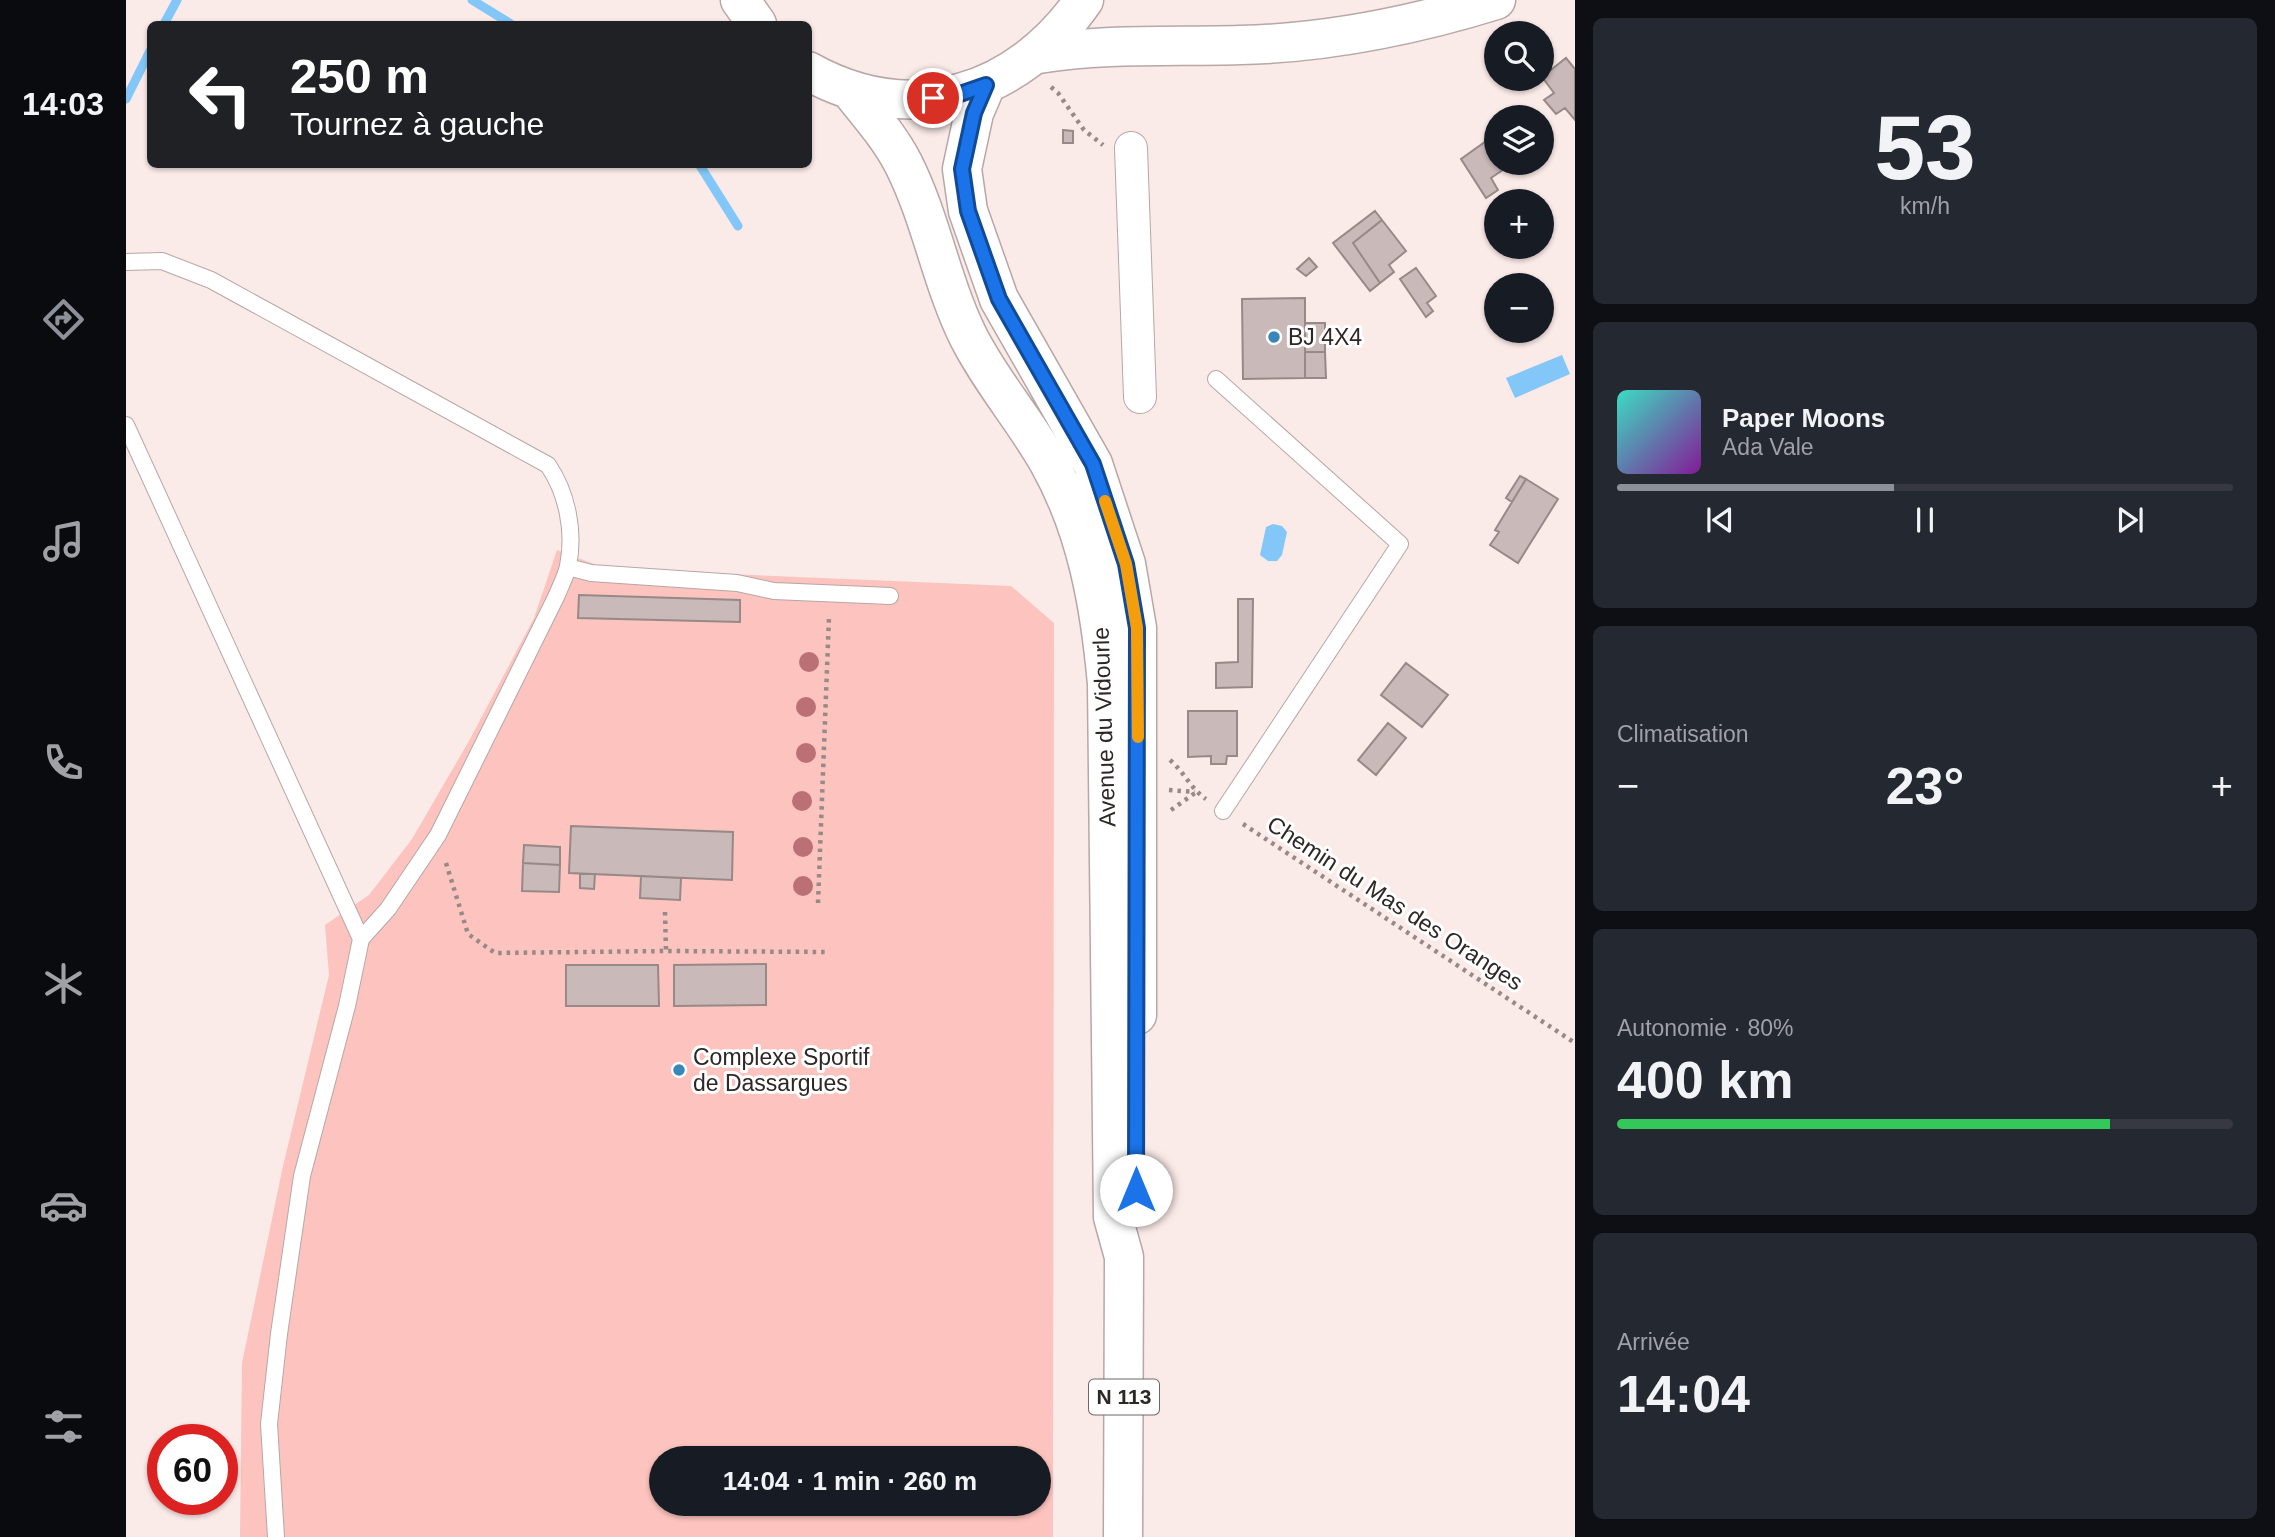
<!DOCTYPE html>
<html lang="fr">
<meta charset="utf-8">
<style>
:root{--surface:#171b24;--page:#242831;--text:#f1f3f6;--muted:#9ea1a6;--line:#363941;--accent:#8c9099}
body{margin:0;font-family:Arial,sans-serif;background:var(--page);color:var(--text);height:100vh;display:flex;flex-direction:column;font-size:26px;white-space:nowrap}
*{box-sizing:border-box;margin:0}
p{font-size:23px;color:var(--muted)}
.icon{flex:none;width:38px;height:38px;fill:none;stroke:currentColor;stroke-width:2;stroke-linecap:round;stroke-linejoin:round}
.map{position:relative;flex:1;overflow:hidden}
.sheet{display:flex;flex-direction:column;gap:18px;padding:18px;background:#0d0f14;width:700px}
.sheet>*{flex:none}
.top-card{position:absolute;left:21px;top:21px;width:665px;height:147px;border-radius:10px;box-shadow:0 2px 5px #0004;background:#202124;color:#fff;overflow:hidden}
.fabs{position:absolute;left:1358px;top:21px;display:grid;gap:14px}
.fabs a{display:grid;place-items:center;width:70px;height:70px;border-radius:50%;background:var(--surface);box-shadow:0 2px 5px #0004;font-size:35px}
.speed{position:absolute;left:21px;top:1424px;display:flex;gap:14px;font-size:35px;font-weight:700;text-align:center}
.speed>*{display:grid;place-content:center;width:91px;height:91px;border-radius:50%;background:var(--surface);box-shadow:0 2px 5px #0004;line-height:1}
.speed .limit{border:10px solid #d22;background:#fff;color:#111}
.pin{position:absolute;display:grid;place-items:center;width:60px;height:60px;color:#fff;margin:-30px;border:4px solid #fff;border-radius:50%;box-shadow:0 2px 7px #0007}
.me{position:absolute;width:77px;margin:-38px;rotate:0deg;stroke-linejoin:round;filter:drop-shadow(0 0 5px #0008)}
.turn{display:flex;align-items:center;gap:24px;height:147px;padding:0 28px;font-size:32px}
.turn .icon{width:91px;height:91px;stroke-width:2.5}
.turn b{display:block;font-size:49px;line-height:60px}
.big{font-size:52px;font-weight:700;line-height:1.1}
.sheet .card{flex:1;display:flex;flex-direction:column;justify-content:center;gap:10px;min-width:0;padding:0 24px;border-radius:10px;background:var(--page)}
.sheet .dial{align-items:center;gap:0}
.dial b{font-size:91px;line-height:1}
.song{display:flex;align-items:center;gap:21px}
.cover{width:84px;height:84px;border-radius:10px;background:linear-gradient(135deg,hsl(170 70% 55%),hsl(290 70% 35%))}
.played{height:7px;border-radius:4px;background:linear-gradient(90deg,var(--accent) 45%,var(--line) 45%)}
.keys{display:flex;justify-content:space-around;direction:ltr}
.heat{display:flex;justify-content:space-between;align-items:center;font-size:38px;direction:ltr}
.charge{height:10px;border-radius:5px;background:linear-gradient(90deg,#34c759 80%,var(--line) 0)}
.trip{position:absolute;left:523px;top:1446px;width:402px;height:70px;border-radius:35px;background:var(--surface);box-shadow:0 2px 5px #0004;font-weight:700;line-height:70px;text-align:center}
main{display:flex;flex:1;min-height:0}
.tabs{display:flex;flex-direction:column;width:126px;justify-content:space-around;align-items:center;background:#090b0e;color:var(--muted)}
.tabs .icon{width:49px;height:49px}
.tabs .on{color:var(--accent)}
.tabs b{font-size:32px;color:var(--text)}
.map>svg:first-child{display:block}
.green{fill:#fdc3be;fill-rule:evenodd}
.water{fill:#82c7f8}
.lines{fill:none;stroke-linecap:round;stroke-linejoin:round}
.stream{stroke:#82c7f8;stroke-width:9}
.building{fill:#c9b9b8;stroke:#978987;stroke-width:2}
.service-casing{stroke:#b7a7a6;stroke-width:18}
.minor-casing{stroke:#b7a7a6;stroke-width:34}
.secondary-casing{stroke:#b7a7a6;stroke-width:41}
.primary-casing{stroke:#b7a7a6;stroke-width:41}
.path{stroke:#958a88;stroke-width:4.5;stroke-dasharray:3.5 5;stroke-linecap:butt}
.service{stroke:#fff;stroke-width:16}
.minor{stroke:#fff;stroke-width:32}
.secondary{stroke:#fff;stroke-width:38}
.primary{stroke:#fff;stroke-width:38}
.tree{fill:#bb7075}
.route-casing{stroke:#114b97;stroke-width:18}
.route{stroke:#1a73e8;stroke-width:12}
.slow{stroke:#f59e0b;stroke-width:12}
.poi-dot{fill:#3987b9;stroke:#fff;stroke-width:2.5}
.labels{text-anchor:middle;stroke-width:6;stroke-linejoin:round;paint-order:stroke}
.shield{fill:#fff;stroke:#6c6867;stroke-width:2}
.shield-label{font-size:21px;font-weight:bold;fill:#2d2726}
.poi-label{font-size:23px;fill:#2d2726;stroke:#fff;text-anchor:start}
.street-label{font-size:23px;fill:#2d2726;stroke:#fff}
</style>
<main>
<nav class="tabs">
<b>14:03</b>
<svg class="icon on" aria-label="directions" viewBox="0 0 24 24"><path d="M12 3l9 9-9 9-9-9zM9 14v-3h6M13 9l2 2-2 2"/></svg>
<svg class="icon" aria-label="music" viewBox="0 0 24 24"><path d="M9 18V5l10-2v13"/><circle cx="6" cy="18" r="3"/><circle cx="16" cy="16" r="3"/></svg>
<svg class="icon" aria-label="phone" viewBox="0 0 24 24"><path d="M5 4h4l2 5-3 2q2 4 5 5l2-3 5 2v4C11 20 4 13 5 4z"/></svg>
<svg class="icon" aria-label="climate" viewBox="0 0 24 24"><path d="M12 3v18M4 7l16 10M4 17L20 7"/></svg>
<svg class="icon" aria-label="car" viewBox="0 0 24 24"><path d="M5 17H2v-5l4-1 3-4h7l3 4 3 1v5h-3M9 17h6M6 11h13"/><circle cx="7" cy="17" r="2"/><circle cx="17" cy="17" r="2"/></svg>
<svg class="icon" aria-label="filters" viewBox="0 0 24 24"><path d="M4 7h16M4 17h16"/><circle cx="9" cy="7" r="2"/><circle cx="15" cy="17" r="2"/></svg>
</nav>
<div class="map">
<svg width="1449" height="1537" viewBox="0 0 1449 1537">
<rect width="100%" height="100%" fill="#faeae8"/>
<path class="green" d="M431 550 481 569 885 586 928 623 927 1537H114L116 1363 157 1166 203 975 199 925 243 895 286 839 343 741 408 618ZM536 1458H914V1503H536Z"/>
<path class="water" d="M1436 355 1444 374 1389 398 1380 378Z
M1147 524 1156 526 1161 532 1156 555 1151 561H1142L1134 555 1140 527Z"/>
<g class="lines">
<path class="stream" d="M346 0 385 24
M38 24 51 0
M0 99 24 51
M573 164 612 226"/>
</g>
<path class="building" d="M1440 58 1449 69V120L1439 108 1430 114 1418 100 1428 93 1416 77Z
M937 130 947 131V143H937Z
M1370 134V163H1387L1365 178 1372 190 1360 198 1335 159Z
M1249 211 1256 220 1227 243 1254 283 1244 291 1207 243Z
M1256 220 1280 251 1263 265 1268 272 1254 283 1227 243Z
M1183 258 1191 267 1180 276 1171 269Z
M1290 268 1310 296 1301 303 1307 311 1300 317 1274 279Z
M1179 298V378L1117 379 1116 299Z
M1179 323H1199V352H1179Z
M1179 352H1199L1200 378H1179Z
M1394 476 1400 479 1386 502 1380 498Z
M1400 479 1432 499 1392 563 1364 545 1373 532 1369 530Z
M453 595 614 600V622L452 618Z
M1112 599H1127L1126 687 1090 688V663L1112 662Z
M1280 663 1322 695 1296 727 1255 695Z
M1062 711H1111V756H1101L1100 764H1085V756L1062 757Z
M1262 723 1280 738 1250 775 1232 760Z
M445 826 607 832 606 880 443 873Z
M398 845 434 847V865L397 863Z
M397 863 434 865 433 892 396 891Z
M454 874H469L468 889 454 888Z
M515 876 555 878 554 900 514 898Z
M640 964V1005L548 1006V965Z
M440 965H532L533 1006H440Z"/>
<g class="lines">
<g class="service-casing">
<path id="service" d="M0 262 36 261 85 280 422 465C441 493 449 531 442 566 440 576 434 587 430 597L312 835 262 909 235 939
M1090 379 1274 544 1097 811
M0 425 235 939 221 1006 176 1176 153 1334 143 1424 150 1537
M442 567 465 573 611 583 648 591 764 596"/>
</g>
<g class="minor-casing">
<path id="minor" d="M1005 148 1014 397"/>
</g>
<g class="secondary-casing">
<path id="secondary" d="M912 54C979 43 1047 47 1114 45 1202 43 1286 26 1370 0"/>
</g>
<g class="primary-casing">
<path id="primary" d="M614 0 631 24
M682 71C786 129 892 95 958 0
M860 85 848 113 836 169 842 211 873 299 967 464 1000 564 1011 628V1015
M724 90C743 114 763 136 777 163 805 218 815 281 842 336 864 380 898 419 922 461 961 530 974 606 981 684L987 1217 998 1257 997 1537"/>
</g>
<path class="path" d="M925 87 932 93 958 130 977 145
M1044 760C1058 772 1065 789 1080 799
M1043 790 1069 792
M1045 810 1069 793
M1117 824 1449 1043
M320 863 342 934 369 953 540 951 703 952
M692 903 703 617
M539 912 540 951"/>
<use href="#service" class="service"/>
<use href="#minor" class="minor"/>
<use href="#secondary" class="secondary"/>
<use href="#primary" class="primary"/>
</g>
<g class="tree">
<circle cx="683" cy="662" r="10"/>
<circle cx="680" cy="707" r="10"/>
<circle cx="680" cy="753" r="10"/>
<circle cx="676" cy="801" r="10"/>
<circle cx="677" cy="847" r="10"/>
<circle cx="677" cy="886" r="10"/>
</g>
<g class="lines">
<g class="route-casing">
<path id="route" d="M807 98 834 94 860 85 848 113 836 169 842 211 873 299 967 464 1000 564 1011 628 1010 1190"/>
</g>
<use href="#route" class="route"/>
<path class="slow" d="M979 501 1000 564 1011 628 1012 737"/>
</g>
<g class="poi-dot">
<circle cx="1148" cy="337" r="7"/>
<circle cx="553" cy="1070" r="7"/>
</g>
<g class="labels">
<rect class="shield" x="963" y="1379.5" width="70" height="35" rx="5"/>
<g class="shield-label">
<text x="998" y="1404">N 113</text>
</g>
<g class="poi-label">
<text x="1162" y="345">BJ 4X4</text>
<text x="567" y="1065">Complexe Sportif<tspan x="567" dy="26">de Dassargues</tspan></text>
</g>
<g class="street-label">
<text transform="translate(978 727) rotate(-92)" y="8">Avenue du Vidourle</text>
<text transform="translate(1269 903) rotate(33)" y="8">Chemin du Mas des Oranges</text>
</g>
</g>
</svg>
<div class="fabs">
<a><svg class="icon" aria-label="search" viewBox="0 0 24 24"><circle cx="10" cy="10" r="6"/><path d="M15 15l6 6"/></svg></a>
<a><svg class="icon" aria-label="layers" viewBox="0 0 24 24"><path d="M12 4l9 5-9 5-9-5zM3 14l9 5 9-5"/></svg></a>
<a>+</a>
<a>−</a>
</div>
<div class="speed"><div class="limit">60</div></div>
<div class="pin" style="left:807px;top:98px;background:#d93025"><svg class="icon" aria-label="arrive" viewBox="0 0 24 24"><path d="M6 21V4h12l-3 4 3 4H6"/></svg></div>
<svg class="me" style="left:1010px;top:1190px" viewBox="-20 -20 40 40"><circle r="19" fill="#fff"/><path d="M0-13L10 11 0 6-10 11z" fill="#1a73e8"/></svg>
<div class="trip">14:04 · 1 min · 260 m</div>
<div class="top-card">
<div class="turn"><svg class="icon" aria-label="left" viewBox="0 0 24 24"><path d="M17 20v-9H6M10 6l-5 5 5 5"/></svg><div><b>250 m</b>Tournez à gauche</div></div>
</div>
</div>
<section class="sheet">
<div class="card dial"><b>53</b><p>km/h</p></div>
<div class="card">
<div class="song"><i class="cover"></i><div><b>Paper Moons</b><p>Ada Vale</p></div></div>
<div class="played"></div>
<div class="keys"><svg class="icon" aria-label="previous" viewBox="0 0 24 24"><path d="M18 5L8 12l10 7zM5 5v14"/></svg><svg class="icon" aria-label="pause" viewBox="0 0 24 24"><path d="M8 5v14M16 5v14"/></svg><svg class="icon" aria-label="next" viewBox="0 0 24 24"><path d="M6 5l10 7-10 7zM19 5v14"/></svg></div>
</div>
<div class="card"><p>Climatisation</p>
<div class="heat"><a>−</a><b class="big">23°</b><a>+</a></div>
</div>
<div class="card"><p>Autonomie · 80%</p><b class="big">400 km</b><div class="charge"></div></div>
<div class="card"><p>Arrivée</p><b class="big">14:04</b></div>
</section>
</main>
